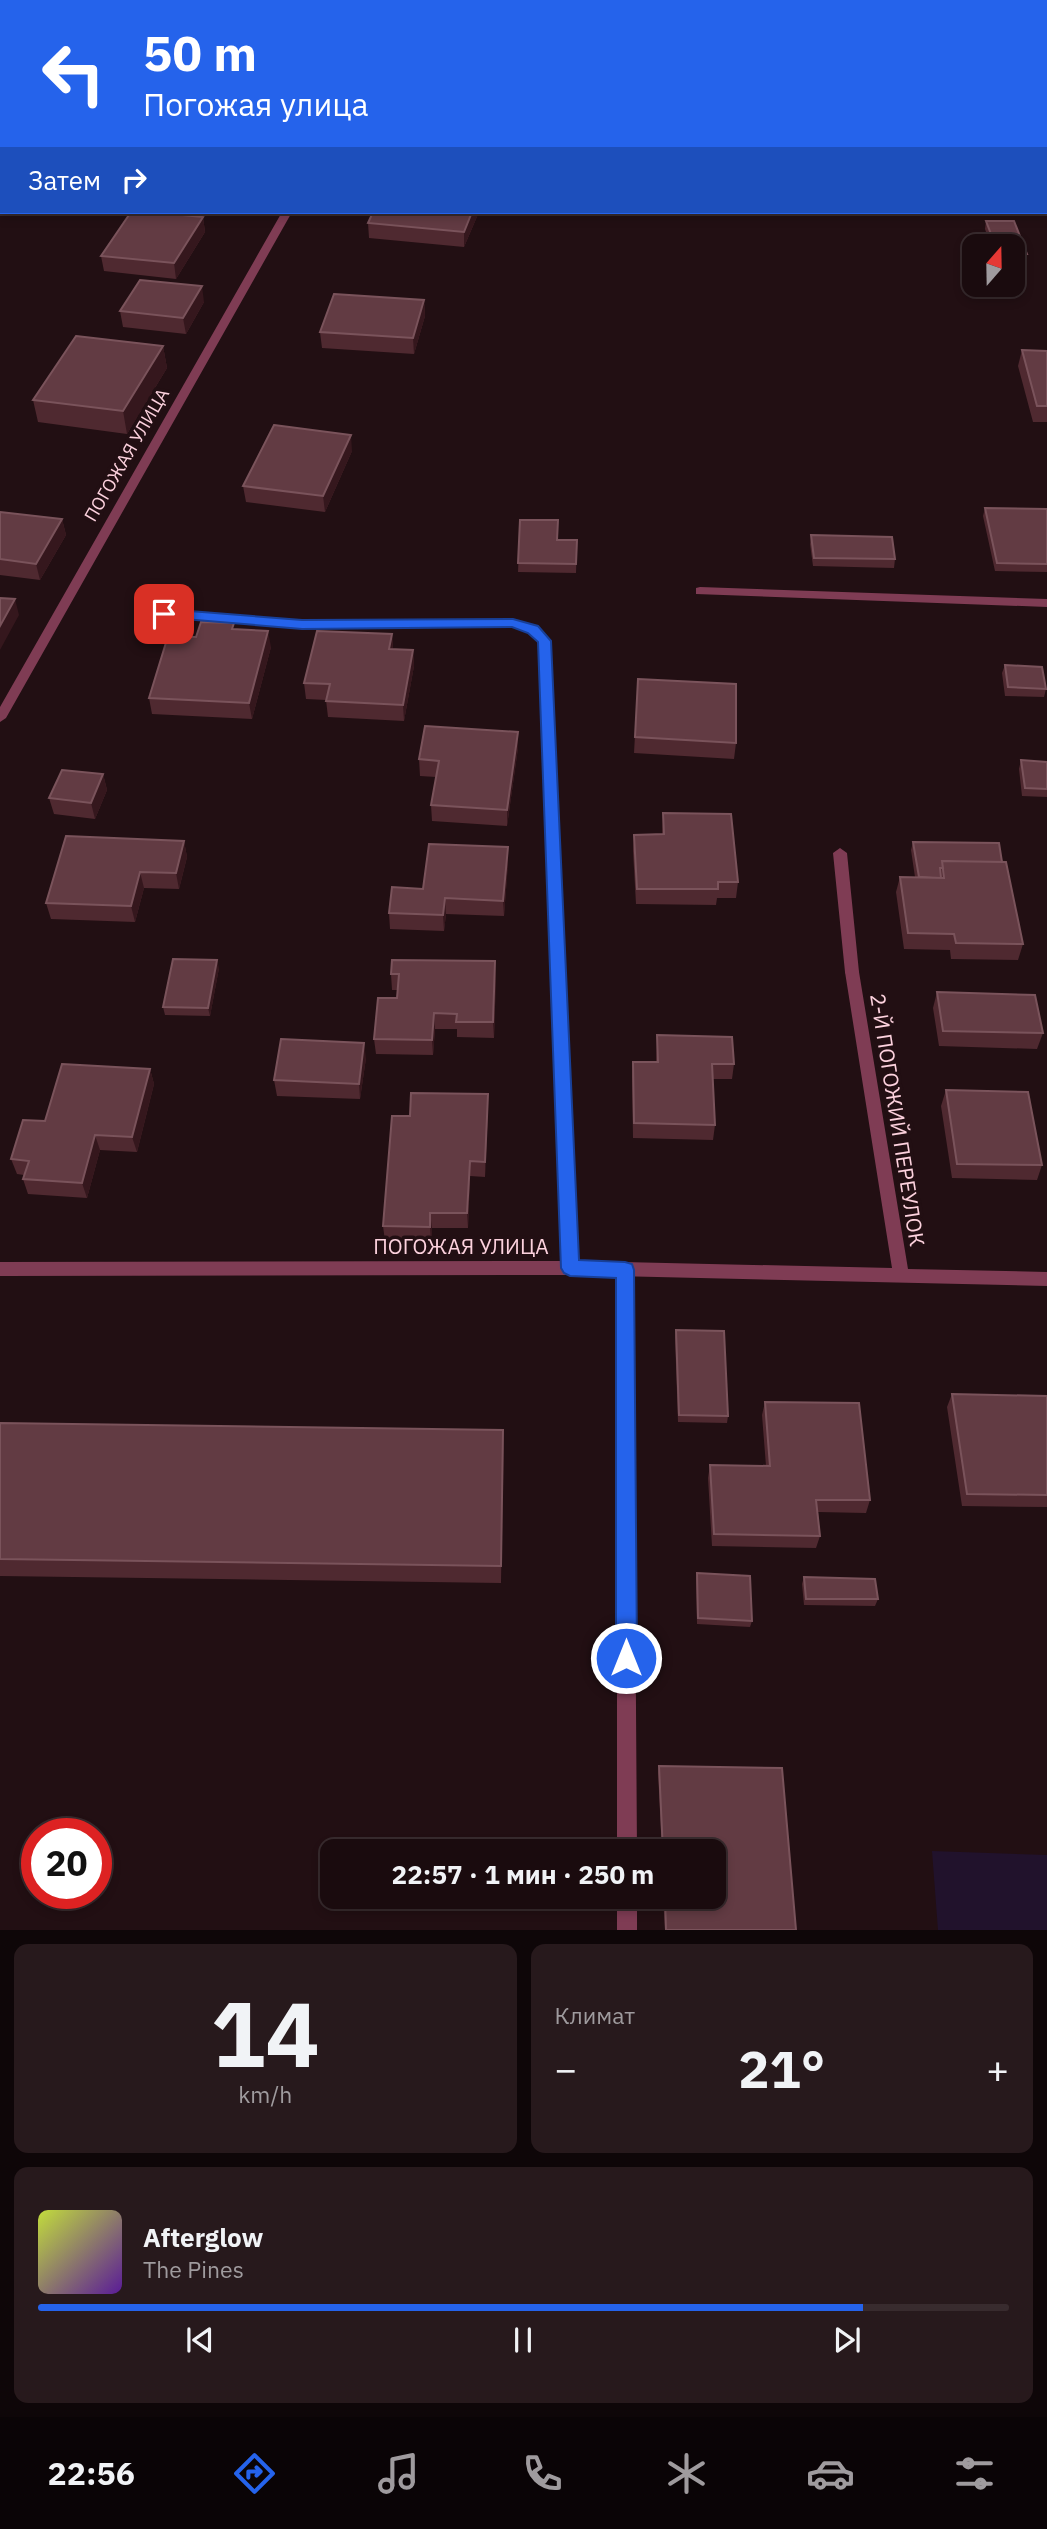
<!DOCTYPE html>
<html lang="ru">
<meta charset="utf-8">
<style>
:root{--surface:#1a0b0e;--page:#27191c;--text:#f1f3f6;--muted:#9f9b9e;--line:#382b2e;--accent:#2563eb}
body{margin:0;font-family:"IBM Plex Sans",sans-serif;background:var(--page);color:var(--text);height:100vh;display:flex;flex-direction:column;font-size:26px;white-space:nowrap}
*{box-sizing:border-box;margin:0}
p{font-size:23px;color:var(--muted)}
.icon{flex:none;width:38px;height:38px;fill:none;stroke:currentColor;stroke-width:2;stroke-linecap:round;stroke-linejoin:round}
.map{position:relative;height:1930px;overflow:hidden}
.panel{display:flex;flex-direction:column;gap:14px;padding:14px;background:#0e0608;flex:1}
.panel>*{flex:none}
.guide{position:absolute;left:0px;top:0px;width:1048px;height:214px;box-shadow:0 4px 10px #0003,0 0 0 2px var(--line);background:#2563eb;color:#fff;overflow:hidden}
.needle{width:46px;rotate:20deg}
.buttons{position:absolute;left:962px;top:234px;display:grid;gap:14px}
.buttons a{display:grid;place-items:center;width:63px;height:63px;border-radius:14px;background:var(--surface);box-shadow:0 4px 10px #0003,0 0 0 2px var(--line);font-size:35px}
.speed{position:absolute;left:21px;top:1818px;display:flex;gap:14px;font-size:35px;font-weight:700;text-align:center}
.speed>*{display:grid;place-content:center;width:91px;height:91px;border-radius:50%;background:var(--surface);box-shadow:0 4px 10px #0003,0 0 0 2px var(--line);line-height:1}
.speed .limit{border:10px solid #d22;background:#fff;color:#111}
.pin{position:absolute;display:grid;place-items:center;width:60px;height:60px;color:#fff;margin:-30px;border-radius:14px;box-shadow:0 4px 10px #0006}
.me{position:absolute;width:77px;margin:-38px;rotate:0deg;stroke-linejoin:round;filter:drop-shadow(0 0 5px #0008)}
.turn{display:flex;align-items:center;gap:24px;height:147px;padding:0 28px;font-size:32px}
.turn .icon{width:91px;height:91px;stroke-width:2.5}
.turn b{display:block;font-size:49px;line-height:60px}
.then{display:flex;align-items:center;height:66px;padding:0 28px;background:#0003;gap:14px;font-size:26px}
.big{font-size:52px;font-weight:700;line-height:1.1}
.panel .widget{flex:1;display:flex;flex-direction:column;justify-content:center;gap:10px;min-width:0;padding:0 24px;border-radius:14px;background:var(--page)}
.panel .dial{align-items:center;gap:0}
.dial b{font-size:91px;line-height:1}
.song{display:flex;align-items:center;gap:21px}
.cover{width:84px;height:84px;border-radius:10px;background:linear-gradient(135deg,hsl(70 70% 55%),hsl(270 70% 35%))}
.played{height:7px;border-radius:4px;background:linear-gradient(90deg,var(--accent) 85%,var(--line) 85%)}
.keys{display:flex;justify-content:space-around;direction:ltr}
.heat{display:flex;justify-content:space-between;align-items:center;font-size:38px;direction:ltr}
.panel .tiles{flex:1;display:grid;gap:14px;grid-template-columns:1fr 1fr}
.widget:last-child{grid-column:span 2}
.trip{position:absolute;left:320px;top:1839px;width:406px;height:70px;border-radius:14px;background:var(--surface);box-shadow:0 4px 10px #0003,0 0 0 2px var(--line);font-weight:700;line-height:70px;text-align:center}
.menu{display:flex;height:112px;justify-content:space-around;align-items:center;background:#0a0406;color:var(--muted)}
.menu .icon{width:49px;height:49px}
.menu .selected{color:var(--accent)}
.menu b{font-size:32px;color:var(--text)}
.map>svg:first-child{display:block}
.green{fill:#21122c}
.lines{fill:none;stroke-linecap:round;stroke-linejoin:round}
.service{fill:#7f3c54;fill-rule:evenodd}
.minor{fill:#7f3c54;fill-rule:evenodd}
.wall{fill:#4f2930}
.shaded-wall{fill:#35171d}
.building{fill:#623b43;stroke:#7a535b;stroke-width:2}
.route{fill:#2563eb;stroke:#184099;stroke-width:2}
.labels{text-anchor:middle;stroke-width:7;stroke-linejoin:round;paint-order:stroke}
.far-street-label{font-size:18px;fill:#fdd2de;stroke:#220f13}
.street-label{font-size:21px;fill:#fdd2de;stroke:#220f13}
</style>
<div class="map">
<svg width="1047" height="1931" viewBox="0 0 1047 1931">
<rect width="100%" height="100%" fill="#220f13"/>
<path class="green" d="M932 1851 1047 1855V1930H938Z"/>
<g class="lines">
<path class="service" d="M1046 196 1047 197V203H1046Z
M700 587 1047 599V607L696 594V588Z
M164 610 302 620 308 624 302 628 160 617 158 614Z
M840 848 847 853 859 972 857 976H847L845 972 833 853Z
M625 1263 631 1265 633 1270 637 1852H617V1270L619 1265Z
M617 1897H637V1931H617Z"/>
<path class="minor" d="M403 0H411L402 2Z
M282 212H292L6 718 0 722V707Z
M513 619 537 626 550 641 579 1261 892 1268 845 972 847 968H857L859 972 908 1269 1047 1272V1286L571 1275 0 1276V1262L563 1261 538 642 529 632 513 627 302 628 296 624 302 620Z"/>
</g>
<path class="wall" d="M143 0H161V2H143Z
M272 0H338L337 2H272Z
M921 0H945V2H921Z
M373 212H479L464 247 369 238 368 223Z
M203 217 205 232 176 279 104 271 101 256Z
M986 221 1027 254 1025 262H1013V247H991L985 229Z
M424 300 425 316 414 354 322 348 320 332Z
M204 302 186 334 123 327 120 311Z
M163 346 167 368 127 434 38 422 33 400Z
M1022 350 1047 351V422H1033L1018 366Z
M352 451 325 512 246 502 243 486Z
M985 508 1047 509V572L995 571 983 516Z
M0 512 62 519 66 535 40 580 0 575Z
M520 520 557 540H577L576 573 518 572Z
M811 535 895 559 894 568 813 566 810 544Z
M234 629 271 647 252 719 152 714 149 698 196 637Z
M392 634 393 649 413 650 414 666 404 721 328 717 326 700 306 699 304 683Z
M1005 665 1046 689 1044 697 1005 696 1002 673Z
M638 679 736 743 734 759 634 753Z
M518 748 507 826 432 821 431 805 436 777 420 776 419 759Z
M1021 760 1047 762V797L1022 796 1019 769Z
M103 774 107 790 95 819 54 814 49 798Z
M663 813 738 882 736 898H717L716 905 636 904 633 851 634 835H662Z
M184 841 187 857 179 889 144 888 135 922 51 919 46 903Z
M913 842 1002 862 1023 944 1018 960 951 959 950 950 904 949 896 892 900 877H915L911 850Z
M508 863 504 916 446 914 444 931 390 929 389 913 423 889Z
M219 968 210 1016 165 1015 163 1007Z
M391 974 496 977 494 1038 457 1037V1029H435L433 1055 376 1054 374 1039 397 998 398 990H392Z
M937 992 1043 1033 1037 1049 939 1046 933 1008Z
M657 1035 734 1064 732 1079H713L715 1125 713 1140 633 1138 632 1077 633 1062H656Z
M366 1058 360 1099 277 1096 274 1080Z
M150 1069 154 1084 137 1152 100 1150 87 1198 28 1194 23 1179 24 1175 17 1174 11 1159 45 1121Z
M946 1090 1042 1165 1037 1180 952 1178 941 1106Z
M488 1109 485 1177 470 1176 468 1228H432L431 1242 385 1241 383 1226 410 1116Z
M676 1330 728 1416 727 1423 678 1422 675 1337Z
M952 1394 1047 1396V1507L962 1506 947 1407Z
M765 1402 870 1500 866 1513 818 1512 820 1536 816 1548 712 1546 708 1478 710 1465 766 1466 762 1415Z
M0 1423 503 1430 501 1583 0 1576Z
M697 1573 752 1621 750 1627 697 1624 696 1579Z
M804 1577 878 1599 875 1606 804 1605 802 1584Z
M659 1766 796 1930H665L663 1897H714V1852H662L658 1772Z"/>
<path class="shaded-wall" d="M472 212H479L464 247V232Z
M203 217 205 232 176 279 174 263Z
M202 286 204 302 186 334 183 318Z
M424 300 425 316 414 354 413 338Z
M163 346 167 368 127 434 123 411Z
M351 435 352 451 325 512 323 496Z
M62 519 66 535 40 580 36 564Z
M15 599 19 615 0 650V626Z
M268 631 271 647 252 719 249 703Z
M392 634 393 650 389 649Z
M413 650 414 666 404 721 403 705Z
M518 732V748L507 826V810Z
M103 774 107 790 95 819 91 803Z
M184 841 187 857 179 889 176 873Z
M508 847V863L504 916 503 901Z
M140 872 144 888 135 922 131 906Z
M445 898 446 914 444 931 443 915Z
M217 960 219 968 210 1016 208 1008Z
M495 961 496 977 494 1038 493 1022Z
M434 1013 435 1029 433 1055 432 1040Z
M364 1043 366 1058 360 1099 359 1084Z
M150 1069 154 1084 137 1152 132 1137Z
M488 1094V1109L485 1177V1162Z
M95 1135 100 1150 87 1198 82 1183Z
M470 1161V1176L468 1228 467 1213Z
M430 1213 432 1228 431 1242 430 1227Z
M503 1430 504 1448 501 1583V1566Z"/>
<path class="building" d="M211 0 230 2H210Z
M131 212H151L203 217 174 263 101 256Z
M373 212H472L464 232 368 223Z
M986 221H1014L1027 254H1013V247H996Z
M140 280 202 286 183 318 120 311Z
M334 294 424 300 413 338 320 332Z
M76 336 163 346 123 411 33 400Z
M1022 350 1047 351V406H1037Z
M274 425 351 435 323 496 243 486Z
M985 508 1047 509V564L997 563Z
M0 512 62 519 36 564 0 559Z
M520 520H558L557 540H577L576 564 518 563Z
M811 535 892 537 895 559 814 558Z
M0 598 15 599 0 626Z
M201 622 234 623 232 629 268 631 249 703 149 698 168 636 196 637Z
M317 631 392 634 389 649 413 650 403 705 326 701 330 684 304 683Z
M1005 665 1042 667 1046 689 1008 687Z
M638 679 736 684V743L635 737Z
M425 726 518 732 507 810 431 805 439 761 419 759Z
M1021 760 1047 762V789L1025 788Z
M62 770 103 774 91 803 49 798Z
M663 813 731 814 738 882H718V889H637L634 835 664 834Z
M66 836 184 841 176 873 140 872 131 906 46 903Z
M913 842 999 843 1002 862 942 861 943 868H940L941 878 919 877Z
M429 844 508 847 503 901 445 898 443 915 389 913 392 887 423 889Z
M942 861 1006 862 1023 944 956 943 954 934 908 933 900 877 944 878Z
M173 959 217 960 208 1008 163 1007Z
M392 960 495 961 493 1022H456L457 1014 434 1013 432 1040 374 1039 378 998H397L399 974H391Z
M937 992 1035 995 1043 1033 943 1031Z
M657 1035 732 1037 734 1064H712L715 1125 634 1123 633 1062H658Z
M281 1039 364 1043 359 1084 274 1080Z
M62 1064 150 1069 132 1137 95 1135 82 1183 23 1179 29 1161 11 1159 23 1120 45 1121Z
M946 1090 1028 1092 1042 1165 957 1164Z
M411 1093 488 1094 485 1162 470 1161 467 1213H430V1227L383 1226 392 1116H410Z
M676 1330 724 1331 728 1416 679 1415Z
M952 1394 1047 1396V1495L967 1494Z
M765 1402 859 1403 870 1500H816L820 1536 714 1534 710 1465 770 1466Z
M0 1423 503 1430 501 1566 0 1559Z
M697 1573 750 1576 752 1621 698 1618Z
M804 1577 875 1579 878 1599H806Z
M659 1766 782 1768 796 1930H666L665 1897H714V1852H663Z"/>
<path class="route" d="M164 609 302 620 513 619 538 626 551 641 579 1260 625 1262 632 1264 634 1270 637 1658 634 1665 626 1668 619 1665 616 1658V1278L570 1276 564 1273 561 1268 538 642 528 633 512 627 302 629 160 617 158 614Z"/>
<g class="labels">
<g class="far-street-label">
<text transform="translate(127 455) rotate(-60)" y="6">ПОГОЖАЯ УЛИЦА</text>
</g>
<g class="street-label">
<text transform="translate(897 1120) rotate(81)" y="7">2-Й ПОГОЖИЙ ПЕРЕУЛОК</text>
<text x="461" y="1254">ПОГОЖАЯ УЛИЦА</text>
</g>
</g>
</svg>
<div class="buttons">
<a><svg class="needle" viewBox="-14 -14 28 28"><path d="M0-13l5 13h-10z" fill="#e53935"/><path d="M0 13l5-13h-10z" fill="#9f9b9e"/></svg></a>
</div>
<div class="speed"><div class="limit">20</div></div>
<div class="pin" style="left:164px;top:614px;background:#d93025"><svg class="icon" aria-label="arrive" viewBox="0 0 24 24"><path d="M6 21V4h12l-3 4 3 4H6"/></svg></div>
<svg class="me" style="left:626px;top:1658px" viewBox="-20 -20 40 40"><circle r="17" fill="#2563eb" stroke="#fff" stroke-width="3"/><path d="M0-11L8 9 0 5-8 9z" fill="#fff"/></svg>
<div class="trip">22:57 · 1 мин · 250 m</div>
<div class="guide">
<div class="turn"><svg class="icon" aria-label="left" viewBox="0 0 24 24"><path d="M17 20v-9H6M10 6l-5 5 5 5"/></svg><div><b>50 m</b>Погожая улица</div></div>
<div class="then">Затем<svg class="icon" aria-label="right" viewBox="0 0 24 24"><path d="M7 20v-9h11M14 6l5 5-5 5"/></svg></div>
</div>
</div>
<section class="panel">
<div class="tiles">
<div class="widget dial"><b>14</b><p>km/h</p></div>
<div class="widget"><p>Климат</p>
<div class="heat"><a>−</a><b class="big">21°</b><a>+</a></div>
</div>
<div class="widget">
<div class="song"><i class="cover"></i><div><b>Afterglow</b><p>The Pines</p></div></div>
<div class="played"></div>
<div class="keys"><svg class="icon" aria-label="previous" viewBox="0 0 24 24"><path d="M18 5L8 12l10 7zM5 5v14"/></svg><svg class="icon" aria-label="pause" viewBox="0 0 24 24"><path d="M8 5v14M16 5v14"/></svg><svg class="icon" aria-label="next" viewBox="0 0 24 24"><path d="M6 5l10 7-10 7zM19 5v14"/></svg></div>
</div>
</div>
</section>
<nav class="menu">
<b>22:56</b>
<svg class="icon selected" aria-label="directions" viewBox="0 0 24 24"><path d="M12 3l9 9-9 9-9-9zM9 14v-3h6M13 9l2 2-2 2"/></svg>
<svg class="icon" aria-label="music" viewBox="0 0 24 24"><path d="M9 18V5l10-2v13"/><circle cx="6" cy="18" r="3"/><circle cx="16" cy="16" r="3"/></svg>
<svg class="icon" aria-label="phone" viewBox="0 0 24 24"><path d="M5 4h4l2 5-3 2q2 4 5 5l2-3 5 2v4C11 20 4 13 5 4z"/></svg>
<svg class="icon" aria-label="climate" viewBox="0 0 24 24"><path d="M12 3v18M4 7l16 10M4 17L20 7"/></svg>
<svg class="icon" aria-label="car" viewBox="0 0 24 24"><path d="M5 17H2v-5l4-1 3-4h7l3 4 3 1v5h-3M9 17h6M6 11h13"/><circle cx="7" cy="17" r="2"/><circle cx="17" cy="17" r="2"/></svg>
<svg class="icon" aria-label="filters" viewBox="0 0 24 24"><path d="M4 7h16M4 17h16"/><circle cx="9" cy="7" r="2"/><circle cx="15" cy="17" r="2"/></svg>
</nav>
